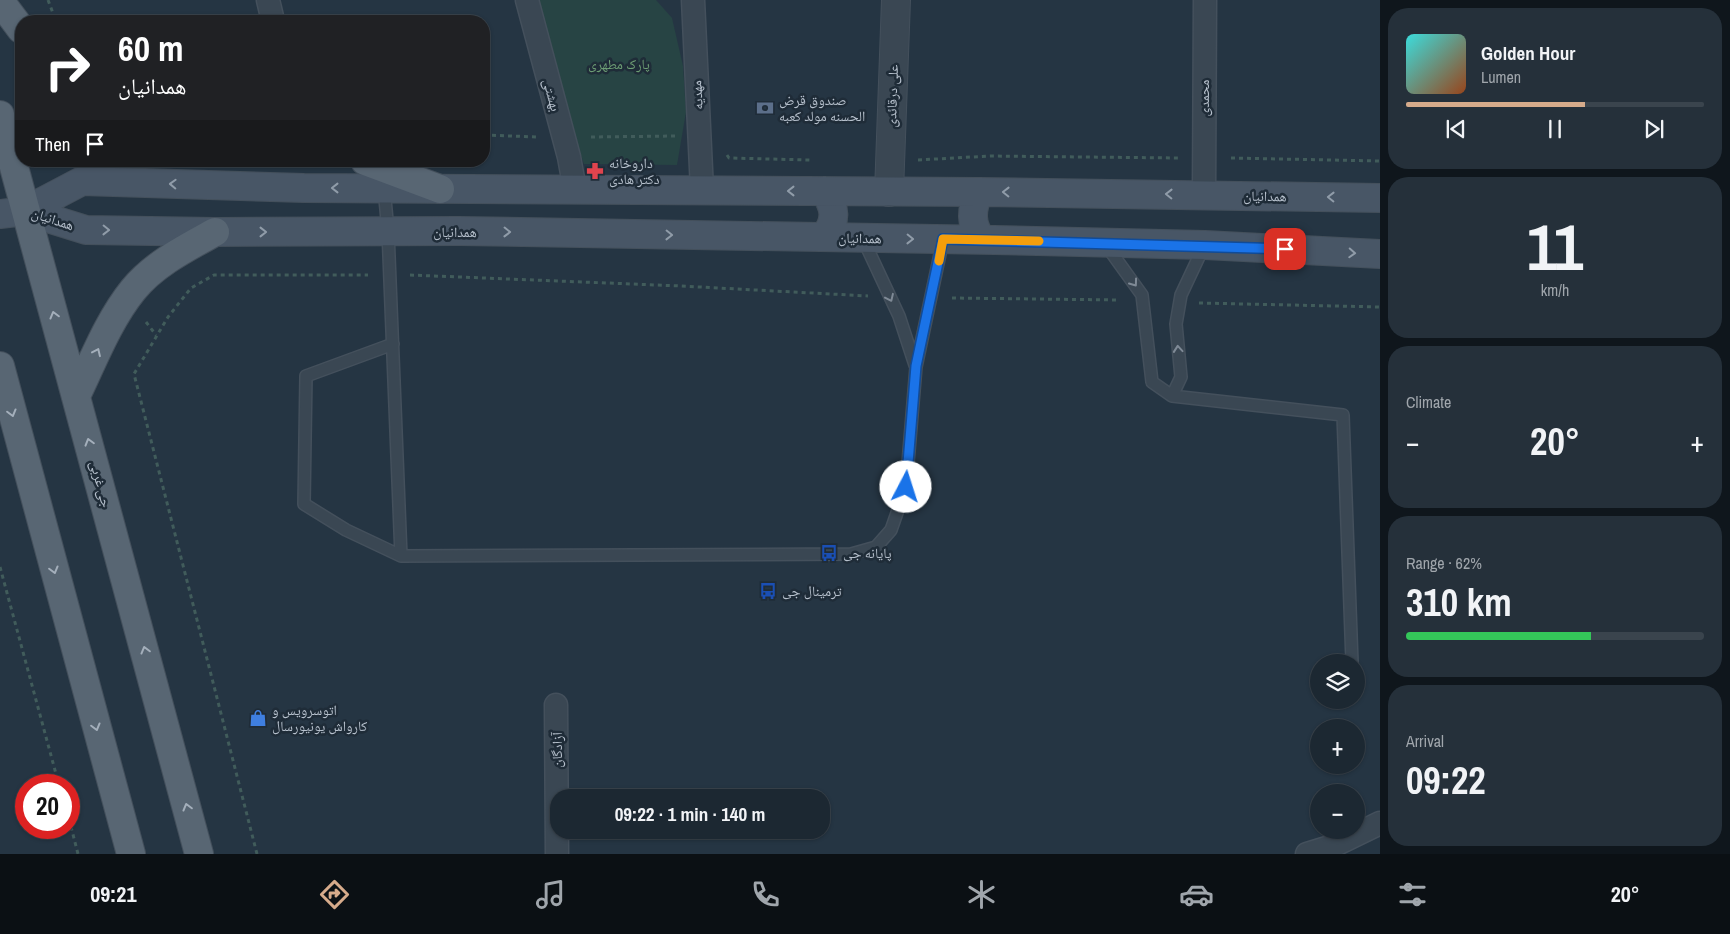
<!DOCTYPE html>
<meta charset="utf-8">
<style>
:root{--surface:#1c2832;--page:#25303a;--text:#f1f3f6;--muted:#a0a6ac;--line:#3a444d;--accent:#d6ab8b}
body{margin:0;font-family:"Archivo Narrow","Noto Naskh Arabic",sans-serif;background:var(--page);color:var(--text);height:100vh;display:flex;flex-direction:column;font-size:19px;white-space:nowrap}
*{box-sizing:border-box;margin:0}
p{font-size:16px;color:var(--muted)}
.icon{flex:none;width:28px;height:28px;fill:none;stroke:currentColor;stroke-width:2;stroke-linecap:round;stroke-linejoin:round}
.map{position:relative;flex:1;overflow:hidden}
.drawer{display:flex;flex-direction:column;gap:8px;padding:8px;background:#0f161c;width:350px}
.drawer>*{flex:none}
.top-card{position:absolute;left:15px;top:15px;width:475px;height:152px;border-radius:20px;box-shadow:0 1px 4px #0004,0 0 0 1px var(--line);background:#202124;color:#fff;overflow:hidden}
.buttons{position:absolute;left:1310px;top:654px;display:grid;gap:10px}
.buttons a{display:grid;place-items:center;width:55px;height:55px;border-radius:50%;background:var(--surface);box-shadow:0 1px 4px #0004,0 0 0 1px var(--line);font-size:25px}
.speed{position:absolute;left:15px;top:774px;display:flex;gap:10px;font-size:25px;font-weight:700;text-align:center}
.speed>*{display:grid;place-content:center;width:65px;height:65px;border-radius:50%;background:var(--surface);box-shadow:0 1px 4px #0004,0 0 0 1px var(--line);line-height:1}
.speed .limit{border:8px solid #d22;background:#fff;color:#111}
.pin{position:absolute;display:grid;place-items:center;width:42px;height:42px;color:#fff;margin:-21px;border-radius:10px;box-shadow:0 2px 8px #0006}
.me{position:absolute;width:55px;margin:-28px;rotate:5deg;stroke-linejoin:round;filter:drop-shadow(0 0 4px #0008)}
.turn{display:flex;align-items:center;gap:18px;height:105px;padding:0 20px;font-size:22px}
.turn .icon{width:65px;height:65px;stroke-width:2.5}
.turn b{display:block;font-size:35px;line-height:42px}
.then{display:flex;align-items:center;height:48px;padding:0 20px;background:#0003;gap:10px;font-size:19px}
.big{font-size:38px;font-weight:700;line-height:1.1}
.drawer .widget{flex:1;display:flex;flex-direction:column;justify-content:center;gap:8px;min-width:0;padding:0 18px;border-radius:20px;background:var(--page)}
.drawer .dial{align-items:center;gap:0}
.dial b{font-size:65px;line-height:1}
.song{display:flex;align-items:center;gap:15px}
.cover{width:60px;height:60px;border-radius:8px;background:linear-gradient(135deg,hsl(180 70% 55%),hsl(20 70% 35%))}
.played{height:5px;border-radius:2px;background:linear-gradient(90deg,var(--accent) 60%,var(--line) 60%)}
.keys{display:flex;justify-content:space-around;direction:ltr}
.heat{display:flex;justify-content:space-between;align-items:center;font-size:28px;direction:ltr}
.charge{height:8px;border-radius:4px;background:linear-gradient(90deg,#34c759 62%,var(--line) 0)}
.trip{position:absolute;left:550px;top:789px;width:280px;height:50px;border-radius:20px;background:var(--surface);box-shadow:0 1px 4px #0004,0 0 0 1px var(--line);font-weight:700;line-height:50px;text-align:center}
.tabs{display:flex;height:80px;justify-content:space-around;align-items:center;background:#0b1014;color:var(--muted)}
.tabs .icon{width:35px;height:35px}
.tabs .current{color:var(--accent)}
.tabs b{font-size:22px;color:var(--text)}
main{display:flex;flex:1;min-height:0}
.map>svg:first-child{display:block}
.green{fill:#274444}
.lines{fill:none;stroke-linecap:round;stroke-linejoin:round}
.service-casing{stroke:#44505c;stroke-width:14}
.minor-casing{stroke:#44505c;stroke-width:25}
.tertiary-casing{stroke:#44505c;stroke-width:30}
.secondary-casing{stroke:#44505c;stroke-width:30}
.primary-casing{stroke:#44505c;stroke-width:30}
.path{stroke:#415c5b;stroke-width:3;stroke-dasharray:4 4;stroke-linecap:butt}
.service{stroke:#3a4753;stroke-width:11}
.minor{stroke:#3a4753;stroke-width:22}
.tertiary{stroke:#3a4753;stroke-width:28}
.secondary{stroke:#485666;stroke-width:28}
.primary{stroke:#586673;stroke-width:28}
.oneway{stroke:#909ca9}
.oneway2{stroke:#7f8a96}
.oneway3{stroke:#a4afbb}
.route-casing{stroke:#114b97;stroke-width:12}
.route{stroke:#1a73e8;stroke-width:9}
.slow{stroke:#f59e0b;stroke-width:9}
.labels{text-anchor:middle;stroke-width:5;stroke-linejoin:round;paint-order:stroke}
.park-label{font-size:14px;fill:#6d9e74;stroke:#1f2c38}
.street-label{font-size:14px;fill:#b7c1cd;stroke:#1f2c38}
.poi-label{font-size:14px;fill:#b7c1cd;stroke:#1f2c38;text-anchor:start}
</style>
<main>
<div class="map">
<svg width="1380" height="854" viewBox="0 0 1380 854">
<rect width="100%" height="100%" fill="#253543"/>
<path class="green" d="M539 0H656L672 18 683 66 686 112 677 165 584 164 575 140Z"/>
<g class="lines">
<g class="service-casing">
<path id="service" d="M384 188 388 231 401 556 851 554 876 547 891 530 906 487 916 367 943 240
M863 239 899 316 915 365
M1106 245 1142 295 1152 382 1172 396 1343 415 1352 662
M393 344 306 376 304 504 346 530 401 556
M1172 396 1181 377 1176 324 1181 295 1204 246"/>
</g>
<g class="minor-casing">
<path id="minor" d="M268 0 273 21
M527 0 569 157 575 190
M693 0 702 190
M1204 195 1205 0
M556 705 557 854
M1307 854 1333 846 1380 823"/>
</g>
<g class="tertiary-casing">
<path id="tertiary" d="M889 192 896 0"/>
</g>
<g class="secondary-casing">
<path id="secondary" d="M824 191C836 208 837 221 824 237
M979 192C971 210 970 224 982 240
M25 211 86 230 215 232 459 231 994 240 1205 245 1380 254
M0 214 25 211 82 181 304 188 979 192 1380 198"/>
</g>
<g class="primary-casing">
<path id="primary" d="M0 1 21 29
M0 115 199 854
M365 161 440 189
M0 366 131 854
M76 396C93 361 108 321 133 290 154 264 186 248 215 232"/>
</g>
<path class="path" d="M48 0 56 21
M484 135 537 137
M591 137 675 136
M727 155 729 158 810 160
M1231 158 1380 161
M918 160 990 156 1179 158
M410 275 681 286 868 296
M952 298 1120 300
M1199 303 1380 307
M146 322 156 335
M0 567 59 785
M69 819 78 854
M257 854 134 374 168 317 191 288 214 275H368"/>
<use href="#service" class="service"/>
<use href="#minor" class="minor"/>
<use href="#tertiary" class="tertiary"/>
<use href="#secondary" class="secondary"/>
<use href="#primary" class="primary"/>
</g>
<defs><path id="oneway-chevron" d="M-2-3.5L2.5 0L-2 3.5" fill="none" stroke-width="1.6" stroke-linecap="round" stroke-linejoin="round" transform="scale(1.25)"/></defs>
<g class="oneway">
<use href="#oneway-chevron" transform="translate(173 184) rotate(-178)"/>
<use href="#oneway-chevron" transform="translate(335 188) rotate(-180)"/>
<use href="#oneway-chevron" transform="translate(791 191) rotate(-180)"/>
<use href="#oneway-chevron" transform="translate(1006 192) rotate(-179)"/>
<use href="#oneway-chevron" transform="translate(1169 194) rotate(-179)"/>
<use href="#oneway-chevron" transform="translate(1331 197) rotate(-179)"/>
<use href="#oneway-chevron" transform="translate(106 230) rotate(1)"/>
<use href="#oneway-chevron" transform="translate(263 232)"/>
<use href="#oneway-chevron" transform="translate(507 232) rotate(1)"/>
<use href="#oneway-chevron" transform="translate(669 235) rotate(1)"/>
<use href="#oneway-chevron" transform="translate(910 239) rotate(1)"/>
<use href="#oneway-chevron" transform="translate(1352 253) rotate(3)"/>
</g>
<g class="oneway2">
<use href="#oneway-chevron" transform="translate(1134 283) rotate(54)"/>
<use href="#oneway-chevron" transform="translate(890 298) rotate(65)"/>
<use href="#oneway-chevron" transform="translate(1178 349) rotate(-95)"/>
</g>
<g class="oneway3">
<use href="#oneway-chevron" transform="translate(54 315) rotate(-105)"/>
<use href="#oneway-chevron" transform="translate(97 352) rotate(-65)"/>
<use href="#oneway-chevron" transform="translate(12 413) rotate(75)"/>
<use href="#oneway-chevron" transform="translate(89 442) rotate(-106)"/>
<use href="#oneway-chevron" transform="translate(54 570) rotate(75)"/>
<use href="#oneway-chevron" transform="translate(145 650) rotate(-105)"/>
<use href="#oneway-chevron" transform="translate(96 727) rotate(75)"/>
<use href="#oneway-chevron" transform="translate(187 807) rotate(-105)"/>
</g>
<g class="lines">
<g class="route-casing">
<path id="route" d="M906 487 916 366 943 239 1285 249"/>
</g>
<use href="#route" class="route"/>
<path class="slow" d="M939 261 943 239 1039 241"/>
</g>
<defs>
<g id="bank-bare" transform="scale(1.35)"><path d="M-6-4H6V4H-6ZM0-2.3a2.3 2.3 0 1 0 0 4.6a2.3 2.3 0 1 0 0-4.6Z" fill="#5c6f8a" stroke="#1f2c38" stroke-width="2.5" paint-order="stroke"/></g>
<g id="pharmacy-bare" transform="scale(1.35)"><path d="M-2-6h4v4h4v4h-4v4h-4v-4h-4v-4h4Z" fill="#e0444e" stroke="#1f2c38" stroke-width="2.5" paint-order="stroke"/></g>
<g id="bus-bare" transform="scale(1.35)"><path d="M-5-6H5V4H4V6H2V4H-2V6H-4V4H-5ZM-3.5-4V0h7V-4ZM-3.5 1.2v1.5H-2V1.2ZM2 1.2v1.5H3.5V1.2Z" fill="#1a4fb4" stroke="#1f2c38" stroke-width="2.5" paint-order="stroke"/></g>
<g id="shop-bare" transform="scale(1.35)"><path d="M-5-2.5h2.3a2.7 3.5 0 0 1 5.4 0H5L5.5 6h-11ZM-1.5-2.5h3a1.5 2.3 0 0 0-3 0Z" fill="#3f7fe0" stroke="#1f2c38" stroke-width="2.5" paint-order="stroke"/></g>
</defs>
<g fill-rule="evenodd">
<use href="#bank-bare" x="765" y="108"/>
<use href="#pharmacy-bare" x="595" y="171"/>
<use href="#bus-bare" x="829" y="553"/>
<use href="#bus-bare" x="768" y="591"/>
<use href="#shop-bare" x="258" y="718"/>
</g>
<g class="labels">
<g class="park-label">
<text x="619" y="69">پارک مطهری</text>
</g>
<g class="street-label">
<text transform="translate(552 95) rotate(75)" y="5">بهشتی</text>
<text transform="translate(697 95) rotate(-93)" y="5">مهدیه</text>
<text transform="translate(892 96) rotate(-88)" y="5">علی درقائدی</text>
<text transform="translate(1204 98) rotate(-90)" y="5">محمدی</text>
<text transform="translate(1265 196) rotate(1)" y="5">همدانیان</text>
<text transform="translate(53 219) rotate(18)" y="5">همدانیان</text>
<text x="455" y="237">همدانیان</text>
<text transform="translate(860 238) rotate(1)" y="5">همدانیان</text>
<text transform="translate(101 484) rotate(75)" y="5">جی غربی</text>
<text transform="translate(557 750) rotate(-90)" y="5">آزادگان</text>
</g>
<g class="poi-label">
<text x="779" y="105">صندوق قرض<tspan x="779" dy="16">الحسنه مولد کعبه</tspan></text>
<text x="609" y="168">داروخانه<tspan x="609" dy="16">دکتر هادی</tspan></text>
<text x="843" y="558">پایانه جی</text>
<text x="782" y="596">ترمینال جی</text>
<text x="272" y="715">اتوسرویس و<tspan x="272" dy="16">کارواش یونیورسال</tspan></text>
</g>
</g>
</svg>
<div class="buttons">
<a><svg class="icon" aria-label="layers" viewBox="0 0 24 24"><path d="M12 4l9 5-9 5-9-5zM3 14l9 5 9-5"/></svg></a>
<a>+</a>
<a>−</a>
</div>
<div class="speed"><div class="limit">20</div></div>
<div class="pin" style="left:1285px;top:249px;background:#d93025"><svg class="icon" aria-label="arrive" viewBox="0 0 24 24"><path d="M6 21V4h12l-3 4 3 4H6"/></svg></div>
<svg class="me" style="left:906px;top:487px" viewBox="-20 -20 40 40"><circle r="19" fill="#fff"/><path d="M0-13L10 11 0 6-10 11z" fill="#1a73e8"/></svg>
<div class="trip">09:22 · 1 min · 140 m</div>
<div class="top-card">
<div class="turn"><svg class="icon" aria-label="right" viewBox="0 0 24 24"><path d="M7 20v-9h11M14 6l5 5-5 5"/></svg><div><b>60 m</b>همدانیان</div></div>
<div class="then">Then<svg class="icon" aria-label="arrive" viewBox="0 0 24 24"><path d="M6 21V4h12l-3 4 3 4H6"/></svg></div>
</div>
</div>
<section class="drawer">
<div class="widget">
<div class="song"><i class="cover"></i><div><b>Golden Hour</b><p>Lumen</p></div></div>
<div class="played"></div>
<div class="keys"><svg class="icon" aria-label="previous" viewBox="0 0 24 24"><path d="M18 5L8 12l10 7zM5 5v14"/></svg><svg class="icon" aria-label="pause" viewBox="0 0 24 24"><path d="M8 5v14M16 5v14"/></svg><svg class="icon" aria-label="next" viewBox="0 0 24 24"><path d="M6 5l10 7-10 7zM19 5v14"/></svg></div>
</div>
<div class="widget dial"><b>11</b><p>km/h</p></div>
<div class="widget"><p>Climate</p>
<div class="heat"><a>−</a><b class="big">20°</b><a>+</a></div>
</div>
<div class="widget"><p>Range · 62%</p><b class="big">310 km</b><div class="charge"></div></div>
<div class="widget"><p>Arrival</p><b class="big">09:22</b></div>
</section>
</main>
<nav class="tabs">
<b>09:21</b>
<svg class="icon current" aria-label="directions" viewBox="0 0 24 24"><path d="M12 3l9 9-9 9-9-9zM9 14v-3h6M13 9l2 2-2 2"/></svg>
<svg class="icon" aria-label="music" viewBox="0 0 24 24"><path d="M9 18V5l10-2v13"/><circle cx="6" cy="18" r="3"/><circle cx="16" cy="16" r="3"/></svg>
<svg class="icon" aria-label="phone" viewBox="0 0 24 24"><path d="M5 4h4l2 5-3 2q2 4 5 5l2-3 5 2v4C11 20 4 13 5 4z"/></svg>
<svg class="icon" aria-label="climate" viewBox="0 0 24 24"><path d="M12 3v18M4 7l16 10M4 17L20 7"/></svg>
<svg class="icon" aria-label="car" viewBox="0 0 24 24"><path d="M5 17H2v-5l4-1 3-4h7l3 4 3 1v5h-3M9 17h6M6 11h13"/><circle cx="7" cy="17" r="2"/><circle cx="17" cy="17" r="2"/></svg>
<svg class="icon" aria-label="filters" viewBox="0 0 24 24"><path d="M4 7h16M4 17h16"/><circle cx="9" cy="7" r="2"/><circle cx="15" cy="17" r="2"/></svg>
<b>20°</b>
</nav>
